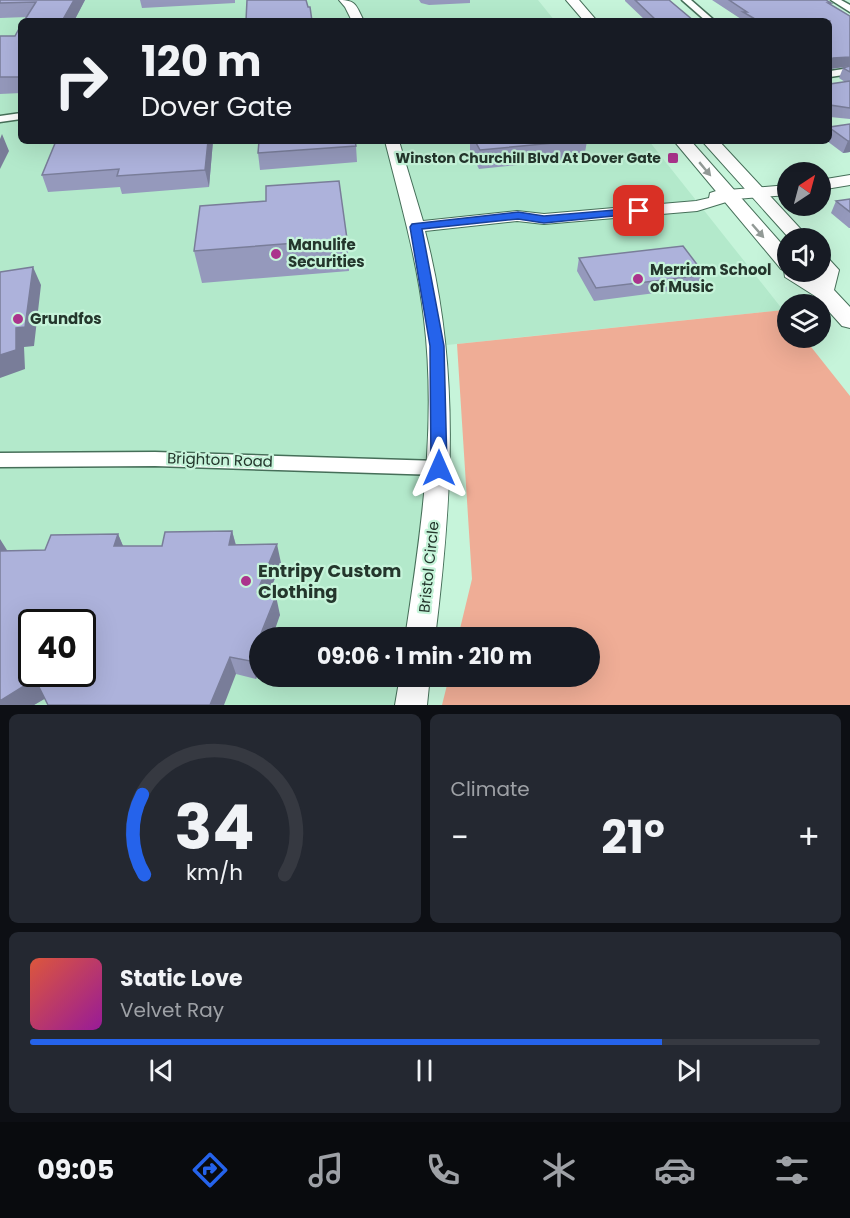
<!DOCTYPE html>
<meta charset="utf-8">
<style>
:root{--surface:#171b24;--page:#242831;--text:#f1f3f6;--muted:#9ea1a6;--line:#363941;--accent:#2563eb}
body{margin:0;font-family:Poppins,sans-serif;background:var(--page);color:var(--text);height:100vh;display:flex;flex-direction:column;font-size:22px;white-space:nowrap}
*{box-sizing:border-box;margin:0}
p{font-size:20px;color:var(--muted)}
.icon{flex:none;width:33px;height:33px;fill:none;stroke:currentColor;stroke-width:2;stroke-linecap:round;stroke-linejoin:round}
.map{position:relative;height:705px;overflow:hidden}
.drawer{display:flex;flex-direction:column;gap:9px;padding:9px;background:#0d0f14;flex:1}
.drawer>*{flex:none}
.banner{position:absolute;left:18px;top:18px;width:814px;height:126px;border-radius:9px;box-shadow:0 6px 24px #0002;background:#171b24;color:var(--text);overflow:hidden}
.needle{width:39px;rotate:36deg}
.fabs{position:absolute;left:777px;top:162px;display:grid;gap:12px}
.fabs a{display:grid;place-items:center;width:54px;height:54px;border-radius:50%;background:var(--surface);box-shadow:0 6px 24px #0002;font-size:30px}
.speed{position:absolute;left:18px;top:609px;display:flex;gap:12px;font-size:30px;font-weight:700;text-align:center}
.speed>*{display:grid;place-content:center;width:78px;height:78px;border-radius:50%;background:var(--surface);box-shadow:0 6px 24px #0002;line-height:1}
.speed .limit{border:3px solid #111;border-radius:9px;background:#fff;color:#111}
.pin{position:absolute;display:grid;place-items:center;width:51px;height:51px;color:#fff;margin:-26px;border-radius:12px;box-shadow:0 3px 9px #0006}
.me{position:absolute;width:66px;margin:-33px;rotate:0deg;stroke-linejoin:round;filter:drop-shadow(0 0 4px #0008)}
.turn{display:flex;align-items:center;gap:21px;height:126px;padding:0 24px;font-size:27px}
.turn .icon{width:78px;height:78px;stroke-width:2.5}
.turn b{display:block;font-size:42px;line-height:51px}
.big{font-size:45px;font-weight:700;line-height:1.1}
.drawer .card{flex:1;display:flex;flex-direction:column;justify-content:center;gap:9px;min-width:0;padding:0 21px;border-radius:9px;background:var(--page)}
.drawer .dial{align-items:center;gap:0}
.dial svg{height:156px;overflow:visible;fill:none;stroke:var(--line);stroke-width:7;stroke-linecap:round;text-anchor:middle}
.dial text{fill:var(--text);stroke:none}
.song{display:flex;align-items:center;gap:18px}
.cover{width:72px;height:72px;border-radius:9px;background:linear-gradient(135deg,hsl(10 70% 55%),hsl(300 70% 35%))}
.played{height:6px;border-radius:3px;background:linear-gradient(90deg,var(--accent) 80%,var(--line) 80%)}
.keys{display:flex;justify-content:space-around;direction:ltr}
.heat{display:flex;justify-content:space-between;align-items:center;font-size:33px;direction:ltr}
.drawer .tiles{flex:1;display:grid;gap:9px;grid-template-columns:1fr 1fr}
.card:last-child{grid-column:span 2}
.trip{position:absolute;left:249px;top:627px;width:351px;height:60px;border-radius:30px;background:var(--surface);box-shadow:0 6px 24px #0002;font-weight:700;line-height:60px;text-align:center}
.tabs{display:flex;height:96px;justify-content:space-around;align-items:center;background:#090b0e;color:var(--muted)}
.tabs .icon{width:42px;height:42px}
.tabs .active{color:var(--accent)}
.tabs b{font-size:27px;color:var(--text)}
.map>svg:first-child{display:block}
.built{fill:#b3e9cb;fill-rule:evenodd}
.green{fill:#efad96}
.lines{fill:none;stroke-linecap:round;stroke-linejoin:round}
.minor-casing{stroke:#466f59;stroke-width:3}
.tertiary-casing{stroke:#466f59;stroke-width:2}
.secondary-casing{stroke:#466f59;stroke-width:2}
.minor{fill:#fff;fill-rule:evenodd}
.tertiary{fill:#fff;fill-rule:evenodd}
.secondary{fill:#fff;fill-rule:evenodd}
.wall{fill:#9599bc}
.shaded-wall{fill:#797d99}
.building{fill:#adb2db;stroke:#797d99;stroke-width:1.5;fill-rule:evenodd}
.oneway{fill:#929a96}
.route{fill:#2563eb;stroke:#184099;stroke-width:1.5}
.poi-dot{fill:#ab348c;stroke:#c6f4da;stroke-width:2}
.labels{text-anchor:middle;stroke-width:4.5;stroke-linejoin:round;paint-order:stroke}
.far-poi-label{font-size:14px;font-weight:bold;fill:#24362c;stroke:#c6f4da;text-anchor:end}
.poi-label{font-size:15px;font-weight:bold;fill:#24362c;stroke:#c6f4da;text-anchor:start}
.street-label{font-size:15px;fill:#24362c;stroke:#c6f4da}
.near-poi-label{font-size:18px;font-weight:bold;fill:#24362c;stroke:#c6f4da;text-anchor:start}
</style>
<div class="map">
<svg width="850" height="705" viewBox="0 0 850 705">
<rect width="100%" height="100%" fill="#c6f4da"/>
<path class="built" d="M0 0H538L555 21H21V141H649L783 310 437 346 420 637 260 638V676L415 677 411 705H0ZM32 622H82V674H32Z"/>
<path class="green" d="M783 310 787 316 788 338H804L850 396V705H442L449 677 590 676V638L458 637 472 579 457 344Z"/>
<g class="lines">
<g class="minor-casing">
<path id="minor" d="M682 0H691L715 21H706Z
M831 0H841L850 5V12Z
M850 68V74L830 77V71Z
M21 113V119L0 122V116Z
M155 452 439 461 446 463 449 468 446 473 439 475 155 466 0 467V453Z"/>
</g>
<g class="tertiary-casing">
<path id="tertiary" d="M339 0C357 0 356 6 364 21H352L345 7Z
M385 141H399L423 221 517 211 544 214 696 201 709 198 710 193 716 191 788 185V195L736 199 697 211 544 224 517 221 425 231C461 368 452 499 435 638H405C421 533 437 425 424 319 417 259 400 200 385 141Z
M850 175V185L820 190V180Z
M400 676H430L427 705H395Z"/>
</g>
<g class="secondary-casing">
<path id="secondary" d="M566 0H579L597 21H584Z
M674 141H691L788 251V272H807L816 277 817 272H820V255L827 257 839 270 834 290 850 307V328L842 326 815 296 785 277 784 270 781 269Z
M702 141H719L809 238H789Z"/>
</g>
<use href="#minor" class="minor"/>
<use href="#tertiary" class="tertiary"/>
<use href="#secondary" class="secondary"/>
</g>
<path class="wall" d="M0 0H85L74 21H24L26 17 0 18Z
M140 0H235V3L142 8Z
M419 0H470V3L429 5 421 3Z
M625 0H669L694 21H646L625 1Z
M712 0H826L830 5 850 16V119L830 117V84L845 82 839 78 843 68 845 67 830 69V21H740L741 19Z
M21 25V93L0 94V36H15Z
M850 124V152L843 153 827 141H830V127Z
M213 141 209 187 122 194 120 187 48 192 42 175Z
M470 141H587L584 158 479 169 470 151Z
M356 146 357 162 260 170 258 153Z
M850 199V228H849L831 213 836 201Z
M347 239 349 271 202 283 194 251Z
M579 258 705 275 701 287 594 301 577 271Z
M232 531 236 545 281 563 268 595 280 615 260 638V669L256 679 236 674 45 698 34 705H0L8 551 45 550 118 534 123 546H162Z"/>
<path class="shaded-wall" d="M74 0H85L74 21H62Z
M850 57V66L830 69 831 61 833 58Z
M2 134 9 151 0 169V139Z
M208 141H213L209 187 205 170Z
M848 141H850V152L843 153Z
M33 267 41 285 34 346 24 347 25 369 0 378V355L16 328Z
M232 531 237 550 229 545Z
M118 534 126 553 114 546Z
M0 539 12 558 0 559Z
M277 544 281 563 262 611 257 592Z
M276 596 280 615 272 638H260Z
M260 638V669L256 679 250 661Z
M230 657 236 674 224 705H210Z
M35 679 48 697 34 705H0V701Z"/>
<path class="building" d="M0 0H74L62 21H24L36 2 0 3Z
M247 0H306L308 7H310L312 21H246Z
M635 0H669L694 21H657Z
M729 0H826L831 3H828L850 16V57L833 58 831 61 830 60V21H755L753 20 755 19 743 12H747Z
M21 25V77H0V36H15Z
M850 66V72L843 68Z
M850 81V108L830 105V84Z
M850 124V141H848L830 128V127Z
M56 141H208L205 170 117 176 119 169 42 175Z
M259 141H355L356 146 258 153Z
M475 141H575L480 150Z
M339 181 347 239 194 251 200 206 266 201V186Z
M850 199V212L836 201Z
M683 246 705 275 596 288 579 258Z
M33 267 25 327 16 328V350L0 355V272Z
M232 531 229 545 277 544 257 592 276 596 250 661 230 657 210 705H48L35 679 0 701V551L45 550 51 535 118 534 114 546H162L165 532ZM32 622H82V674H32Z"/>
<defs><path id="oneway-solid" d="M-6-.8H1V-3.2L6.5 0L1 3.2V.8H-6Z" transform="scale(1.5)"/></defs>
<g class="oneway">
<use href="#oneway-solid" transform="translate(705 169) rotate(50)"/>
<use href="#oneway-solid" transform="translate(758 231) rotate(49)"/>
</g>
<path class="route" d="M639 208 643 209V213L544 223 518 219 422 229 444 346 447 468 445 473 439 474 433 473 431 468 430 346 410 227 412 224 518 212 544 216Z"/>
<g class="poi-dot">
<rect x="667" y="152" width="12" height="12" rx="3"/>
<circle cx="276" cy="254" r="6"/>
<circle cx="638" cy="279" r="6"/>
<circle cx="18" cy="319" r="6"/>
<circle cx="246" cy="581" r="6"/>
</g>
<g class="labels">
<g class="far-poi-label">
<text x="661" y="163">Winston Churchill Blvd At Dover Gate</text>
</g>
<g class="poi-label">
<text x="288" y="250">Manulife<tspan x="288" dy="17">Securities</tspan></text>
<text x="650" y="275">Merriam School<tspan x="650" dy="17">of Music</tspan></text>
<text x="30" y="324">Grundfos</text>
</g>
<g class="street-label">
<text transform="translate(220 460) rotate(2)" y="5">Brighton Road</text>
<text transform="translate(429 567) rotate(-84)" y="5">Bristol Circle</text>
</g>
<g class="near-poi-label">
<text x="258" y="577">Entripy Custom<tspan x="258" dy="21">Clothing</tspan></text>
</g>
</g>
</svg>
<div class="fabs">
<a><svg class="needle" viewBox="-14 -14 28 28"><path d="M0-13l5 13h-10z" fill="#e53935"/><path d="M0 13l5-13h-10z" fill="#9ea1a6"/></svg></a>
<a><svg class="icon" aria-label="sound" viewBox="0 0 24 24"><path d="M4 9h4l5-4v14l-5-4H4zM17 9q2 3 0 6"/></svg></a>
<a><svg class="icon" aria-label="layers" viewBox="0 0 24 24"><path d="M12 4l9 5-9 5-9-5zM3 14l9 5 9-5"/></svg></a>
</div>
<div class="speed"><div class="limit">40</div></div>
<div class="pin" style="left:639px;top:211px;background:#d93025"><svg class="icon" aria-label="arrive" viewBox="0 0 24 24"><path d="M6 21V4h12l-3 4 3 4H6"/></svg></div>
<svg class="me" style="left:439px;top:468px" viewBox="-20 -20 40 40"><path d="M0-17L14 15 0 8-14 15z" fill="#2563eb" stroke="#fff" stroke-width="4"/></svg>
<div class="trip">09:06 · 1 min · 210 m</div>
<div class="banner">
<div class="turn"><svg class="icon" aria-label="right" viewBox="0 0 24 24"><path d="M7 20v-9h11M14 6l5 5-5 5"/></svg><div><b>120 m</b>Dover Gate</div></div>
</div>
</div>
<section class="drawer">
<div class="tiles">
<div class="card dial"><svg viewBox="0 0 100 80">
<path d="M14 69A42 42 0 1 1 86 69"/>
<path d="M14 69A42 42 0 0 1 13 28" stroke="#2563eb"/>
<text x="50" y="56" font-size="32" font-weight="700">34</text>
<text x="50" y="72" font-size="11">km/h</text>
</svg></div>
<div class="card"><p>Climate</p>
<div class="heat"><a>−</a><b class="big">21°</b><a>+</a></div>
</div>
<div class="card">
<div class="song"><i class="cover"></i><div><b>Static Love</b><p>Velvet Ray</p></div></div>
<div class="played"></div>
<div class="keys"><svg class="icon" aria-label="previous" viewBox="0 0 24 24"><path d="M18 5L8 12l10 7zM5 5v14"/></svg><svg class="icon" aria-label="pause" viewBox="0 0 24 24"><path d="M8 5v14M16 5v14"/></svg><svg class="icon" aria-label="next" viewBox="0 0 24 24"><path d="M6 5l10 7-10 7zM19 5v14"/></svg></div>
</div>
</div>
</section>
<nav class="tabs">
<b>09:05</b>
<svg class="icon active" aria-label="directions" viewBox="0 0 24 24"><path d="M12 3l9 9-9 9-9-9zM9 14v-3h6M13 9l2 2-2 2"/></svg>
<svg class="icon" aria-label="music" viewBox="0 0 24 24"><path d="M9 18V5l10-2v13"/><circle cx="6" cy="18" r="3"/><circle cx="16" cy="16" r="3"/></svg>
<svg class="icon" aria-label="phone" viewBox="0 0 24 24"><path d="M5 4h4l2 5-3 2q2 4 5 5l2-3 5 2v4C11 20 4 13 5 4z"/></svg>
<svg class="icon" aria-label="climate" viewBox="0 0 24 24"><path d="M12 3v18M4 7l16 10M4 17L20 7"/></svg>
<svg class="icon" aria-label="car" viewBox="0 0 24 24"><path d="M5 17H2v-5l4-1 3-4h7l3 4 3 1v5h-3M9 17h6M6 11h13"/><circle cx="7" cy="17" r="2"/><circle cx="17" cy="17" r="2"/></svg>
<svg class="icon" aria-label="filters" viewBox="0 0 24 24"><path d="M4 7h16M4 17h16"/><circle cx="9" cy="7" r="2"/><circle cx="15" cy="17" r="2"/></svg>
</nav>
